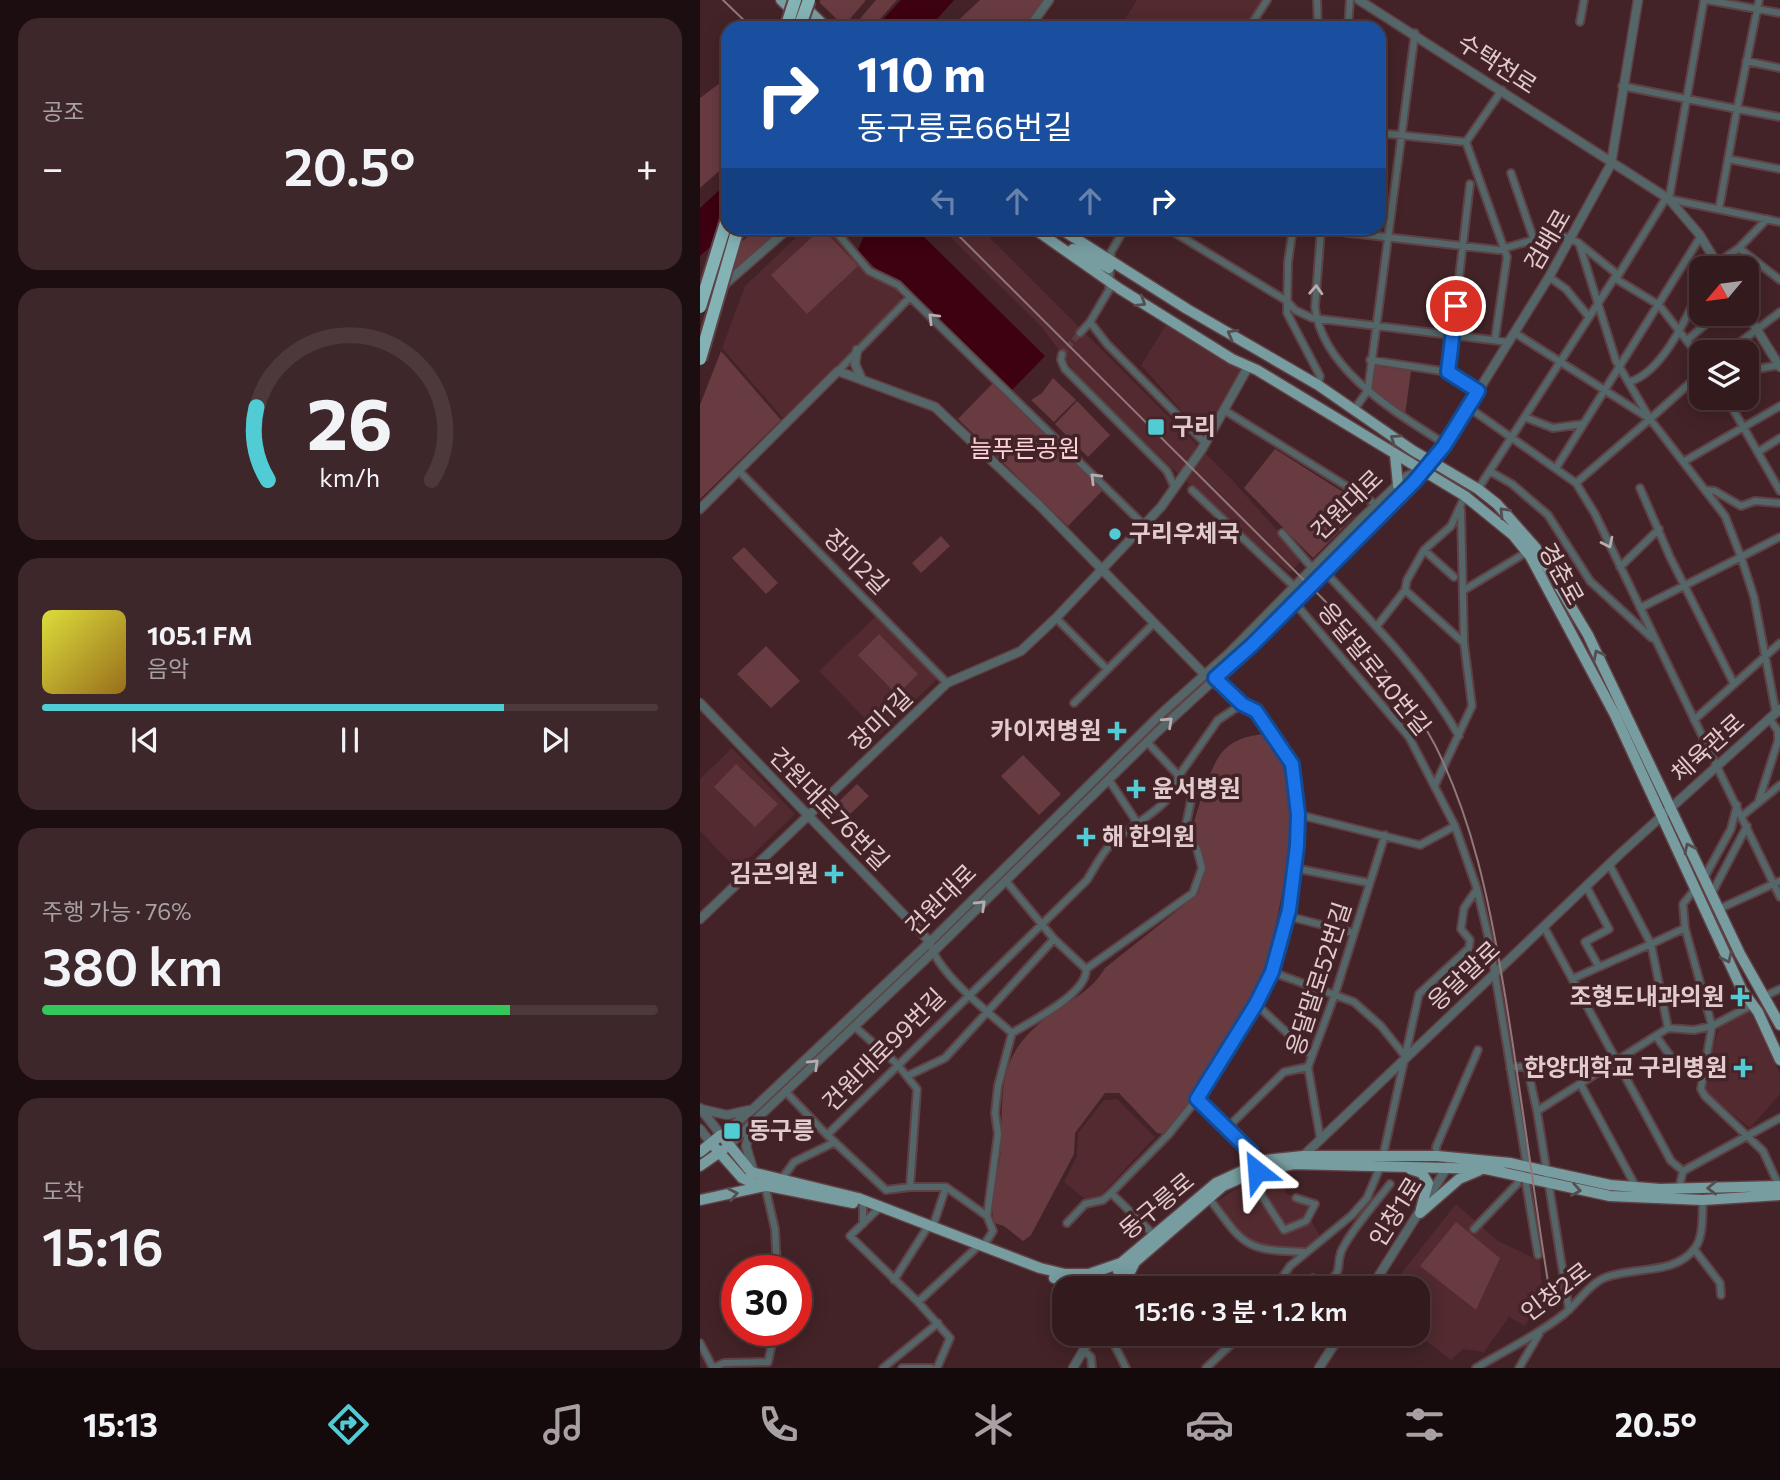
<!DOCTYPE html>
<html lang="ko">
<meta charset="utf-8">
<style>
:root{--surface:#321a1d;--page:#3d272a;--text:#f1f3f6;--muted:#a8a1a4;--line:#4d383b;--accent:#51ccd4}
body{margin:0;font-family:Commissioner,"Noto Sans KR",sans-serif;background:var(--page);color:var(--text);height:100vh;display:flex;flex-direction:column;font-size:26px;white-space:nowrap}
*{box-sizing:border-box;margin:0}
p{font-size:23px;color:var(--muted)}
.icon{flex:none;width:38px;height:38px;fill:none;stroke:currentColor;stroke-width:2;stroke-linecap:round;stroke-linejoin:round}
.map{position:relative;flex:1;overflow:hidden}
.drawer{display:flex;flex-direction:column;gap:18px;padding:18px;background:#1c0e10;width:700px}
.drawer>*{flex:none}
.hud{position:absolute;left:21px;top:21px;width:665px;height:214px;border-radius:21px;box-shadow:0 4px 18px #0003,0 0 0 2px var(--line);background:#1a4fa0;color:#fff;overflow:hidden}
.needle{width:46px;rotate:241deg}
.buttons{position:absolute;left:989px;top:256px;display:grid;gap:14px}
.buttons a{display:grid;place-items:center;width:70px;height:70px;border-radius:14px;background:var(--surface);box-shadow:0 4px 18px #0003,0 0 0 2px var(--line);font-size:35px}
.speed{position:absolute;left:21px;top:1255px;display:flex;gap:14px;font-size:35px;font-weight:700;text-align:center}
.speed>*{display:grid;place-content:center;width:91px;height:91px;border-radius:50%;background:var(--surface);box-shadow:0 4px 18px #0003,0 0 0 2px var(--line);line-height:1}
.speed .limit{border:10px solid #d22;background:#fff;color:#111}
.pin{position:absolute;display:grid;place-items:center;width:60px;height:60px;color:#fff;margin:-30px;border:4px solid #fff;border-radius:50%;box-shadow:0 2px 7px #0007}
.me{position:absolute;width:77px;margin:-38px;rotate:332deg;stroke-linejoin:round;filter:drop-shadow(0 0 5px #0008)}
.turn{display:flex;align-items:center;gap:24px;height:147px;padding:0 21px;font-size:32px}
.turn .icon{width:91px;height:91px;stroke-width:2.5}
.turn b{display:block;font-size:49px;line-height:60px}
.lanes{display:flex;align-items:center;height:66px;padding:0 21px;background:#0003;justify-content:center;gap:35px;direction:ltr}
.lanes .off{opacity:.35}
.big{font-size:52px;font-weight:600;line-height:1.1}
.drawer .tile{flex:1;display:flex;flex-direction:column;justify-content:center;gap:10px;min-width:0;padding:0 24px;border-radius:21px;background:var(--page)}
.drawer .dial{align-items:center;gap:0}
.dial svg{height:182px;overflow:visible;fill:none;stroke:var(--line);stroke-width:7;stroke-linecap:round;text-anchor:middle}
.dial text{fill:var(--text);stroke:none}
.song{display:flex;align-items:center;gap:21px}
.cover{width:84px;height:84px;border-radius:10px;background:linear-gradient(135deg,hsl(60 70% 55%),hsl(40 70% 35%))}
.played{height:7px;border-radius:4px;background:linear-gradient(90deg,var(--accent) 75%,var(--line) 75%)}
.keys{display:flex;justify-content:space-around;direction:ltr}
.heat{display:flex;justify-content:space-between;align-items:center;font-size:38px;direction:ltr}
.charge{height:10px;border-radius:5px;background:linear-gradient(90deg,#34c759 76%,var(--line) 0)}
.trip{position:absolute;left:352px;top:1276px;width:378px;height:70px;border-radius:21px;background:var(--surface);box-shadow:0 4px 18px #0003,0 0 0 2px var(--line);font-weight:600;line-height:70px;text-align:center}
.dock{display:flex;height:112px;justify-content:space-around;align-items:center;background:#140a0c;color:var(--muted)}
.dock .icon{width:49px;height:49px}
.dock .current{color:var(--accent)}
.dock b{font-size:32px;color:var(--text)}
main{display:flex;flex:1;min-height:0}
.map>svg:first-child{display:block}
.built{fill:#522a2f}
.green{fill:#683b41}
.water{fill:#3d0111}
.lines{fill:none;stroke-linecap:round;stroke-linejoin:round}
.minor-tunnel{stroke:#5b3c40;stroke-width:6;stroke-dasharray:6 3;stroke-linecap:butt}
.minor-casing{stroke:#5f4145;stroke-width:10}
.tertiary-casing{stroke:#5f4145;stroke-width:11}
.primary-casing{stroke:#5f4145;stroke-width:13}
.minor{stroke:#546667;stroke-width:6}
.tertiary{stroke:#546667;stroke-width:8}
.primary{stroke:#779da0;stroke-width:10}
.rail{stroke:#92777a;stroke-width:2}
.motorway-bridge-casing{stroke:#5f4145;stroke-width:16;stroke-linecap:butt}
.motorway-bridge{stroke:#84b3b6;stroke-width:12}
.oneway{stroke:#b7adae}
.oneway2{stroke:#554e51}
.route-casing{stroke:#114b97;stroke-width:18}
.route{stroke:#1a73e8;stroke-width:12}
.poi-dot{fill:#51ccd4;stroke:#432327;stroke-width:2.5}
.labels{text-anchor:middle;stroke-width:7;stroke-linejoin:round;paint-order:stroke}
.street-label{font-size:24px;fill:#e1cbcc;stroke:#432327}
.poi-label{font-size:24px;font-weight:bold;fill:#e1cbcc;stroke:#432327;text-anchor:start}
.park-label{font-size:24px;fill:#fdd3d6;stroke:#432327}
</style>
<main>
<section class="drawer">
<div class="tile"><p>공조</p>
<div class="heat"><a>−</a><b class="big">20.5°</b><a>+</a></div>
</div>
<div class="tile dial"><svg viewBox="0 0 100 80">
<path d="M14 69A42 42 0 1 1 86 69"/>
<path d="M14 69A42 42 0 0 1 9 37" stroke="#51ccd4"/>
<text x="50" y="56" font-size="32" font-weight="700">26</text>
<text x="50" y="72" font-size="11">km/h</text>
</svg></div>
<div class="tile">
<div class="song"><i class="cover"></i><div><b>105.1 FM</b><p>음악</p></div></div>
<div class="played"></div>
<div class="keys"><svg class="icon" aria-label="previous" viewBox="0 0 24 24"><path d="M18 5L8 12l10 7zM5 5v14"/></svg><svg class="icon" aria-label="pause" viewBox="0 0 24 24"><path d="M8 5v14M16 5v14"/></svg><svg class="icon" aria-label="next" viewBox="0 0 24 24"><path d="M6 5l10 7-10 7zM19 5v14"/></svg></div>
</div>
<div class="tile"><p>주행 가능 · 76%</p><b class="big">380 km</b><div class="charge"></div></div>
<div class="tile"><p>도착</p><b class="big">15:16</b></div>
</section>
<div class="map">
<svg width="1080" height="1368" viewBox="0 0 1080 1368">
<rect width="100%" height="100%" fill="#432327"/>
<path class="built" d="M437 0H562L566 2 550 28H433L423 22Z
M106 228H129L162 268 195 287 202 299 83 418 22 348 45 286Z
M241 228H280L534 482 603 559 590 573 512 507 379 377 340 325Z
M468 322 541 369 504 436 441 365Z
M177 615 238 678 180 734 119 671Z
M32 748 95 814 37 870 0 831V779Z
M1050 1011 1080 1074V1094L1050 1128 1016 1101 1007 1091 1005 1080 1019 1027Z
M417 1099 455 1137 401 1195 385 1199 364 1182 377 1156 378 1133 404 1100Z
M575 1175 588 1195 615 1199 618 1203 610 1218 620 1236 604 1249 559 1244 547 1240 538 1234 516 1202 549 1181Z
M756 1204 798 1241 840 1261 842 1296 825 1326 809 1317 784 1352 763 1349 751 1360 717 1334 718 1288H706L699 1276Z"/>
<path class="green" d="M120 0H166L144 26 120 3Z
M176 0H197L172 28H152Z
M280 0H345L324 28H250Z
M28 77V159L26 165 0 188V98Z
M58 228H80L29 276 38 245Z
M122 228 158 266 107 314 71 275Z
M21 351 81 420 0 499V405Z
M675 366 711 371 705 415 671 390Z
M353 378 376 400 354 422 331 400 342 393Z
M293 383 403 490 368 526 258 419Z
M377 401 410 435 388 457 355 424Z
M575 449 646 494 655 516 613 558 544 488Z
M241 536 250 546 221 573 212 563Z
M44 547 78 583 66 594 32 558Z
M179 634 218 674 197 695 158 655Z
M66 646 100 681 71 708 37 674Z
M571 733 592 764 598 814 571 949 554 998 492 1099 463 1134 457 1133 419 1093H405L375 1133 374 1154 331 1235 323 1241 304 1226 294 1223C288 1197 301 1171 301 1144 303 1088 297 1054 349 1016 370 1000 391 992 405 968L498 894 506 869 490 836C496 816 510 762 525 749 537 737 554 735 571 733Z
M323 755 361 794 339 815 301 776Z
M36 764 78 804 55 827 14 787Z
M157 784 169 796 144 820 132 808Z
M756 1222 800 1258 776 1310 720 1266Z"/>
<path class="water" d="M201 0H254L229 28H175Z
M28 182V228H32L0 256V208Z
M167 228H215L345 356 312 390 200 280 175 268 158 250Z"/>
<g class="lines">
<path class="minor-tunnel" d="M362 354 380 333"/>
<g class="minor-casing">
<path id="minor" d="M617 0 618 28
M1004 0 969 199 1080 222
M1007 0 1080 13
M1059 0 1037 109 1080 117
M880 22 884 0
M549 28 567 0
M648 28 650 0
M1046 61 1080 68
M922 86 1037 109 1019 209
M679 133 766 142 802 90
M766 142 807 257 795 339
M1028 159 1080 169
M811 173 834 240
M966 198 916 279 959 305 1001 359
M133 228 169 271 198 285 210 297 138 371
M467 228 587 301 595 310 612 318 808 342
M593 228 588 262 587 313 620 376 618 385
M607 228 798 250 847 236 860 235 879 243 916 361 950 419 1025 516 1041 557 940 608
M621 229 615 307C622 370 697 413 745 444
M1039 248 1080 280
M1017 263 1039 248 1067 219
M849 277 866 289 889 317
M210 297 444 525
M390 322 407 344 505 443
M380 333 390 322 409 290 411 252 425 228
M815 333 950 419 876 483
M987 340 1019 313
M1027 352 1080 312
M362 354 361 360 365 369 467 471 475 488
M670 360 748 372 778 391
M1046 371 1079 365
M748 372 770 184
M929 382C962 373 987 317 1001 287
M1026 397 1080 491
M768 407 876 483 895 514 1080 897
M524 410 677 505
M654 410 668 390 715 33
M827 418 853 428 883 424
M950 419 1001 373
M1058 452 1080 438
M983 462 1080 406
M856 468 1001 236
M38 470 247 683
M791 472 812 484 848 515 890 581 952 638
M940 488 970 557 1034 684
M778 489 917 274 881 245
M492 490 602 594
M1005 490 1015 491 1041 506 1055 501 1080 503
M582 533 613 569
M724 550 754 577
M920 567 959 529
M624 571C674 624 723 673 759 736
M705 590 764 643
M764 590 827 552
M356 618 407 669
M677 626 705 590 707 580 724 550 751 526 765 496
M504 674 515 678 542 704 556 711 592 764 598 814 589 910 572 972 556 1004 497 1099 551 1152 562 1196 584 1230 606 1221 615 1204 596 1198
M374 703 454 623
M1076 713 1054 597 1041 557 1080 537
M994 720 1080 643
M409 780 436 821
M735 785 772 706 764 643 761 510
M1059 800 1078 741V731L1069 718
M596 814 720 845 755 826
M1042 816 1080 785
M909 864 951 944 985 928
M594 868 670 883
M1004 878 1031 829 1037 805
M306 881 354 939 386 969
M886 886 909 929 885 942 899 967
M777 889 790 944 827 1167
M995 889 983 904 985 928 1012 1026 1001 1089 1005 1096 1063 1151 1079 1186
M1012 893 1047 826
M1019 909 1080 881
M587 916 654 933
M844 927 971 1161 983 1171
M230 942C235 971 289 1013 312 1033
M572 972 654 1002 681 1026 705 1056
M872 979 951 944 968 1028
M1065 996 1080 989
M556 1004 612 1056
M154 1026 197 1064 217 1089 210 1187 186 1190
M956 1036 971 1057 1001 1078
M810 1068 827 1066 837 1111
M207 1076 245 1058 354 939
M881 1085 936 1187
M85 1091 127 1135
M527 1128 584 1072 608 1067
M620 1137 608 1067 635 994 685 835
M737 1156 736 1147 778 1050
M825 1177 838 1255
M81 1180 94 1162 135 1142
M65 1186 75 1229 77 1270
M210 1187H246L287 1216 293 1231 284 1245
M979 1188 983 1171 1080 1118
M186 1190 127 1135 387 880C395 867 401 854 412 843 433 822 474 807 478 777L518 720 542 704
M509 1198C545 1246 543 1250 605 1252
M178 1209 150 1236 218 1302
M287 1216 298 1134 295 1113 298 1086 312 1033C332 1021 388 993 386 969L493 893 502 868 497 849 484 834 493 791 447 742
M367 1223 385 1204 403 1200 411 1193
M163 1224V1205
M233 1226 246 1187
M774 1229 817 1184 820 1175
M454 1235 411 1193 468 1135 497 1099
M994 1249 1020 1283 1021 1295
M613 1278 625 1285C645 1268 635 1270 641 1252 648 1234 677 1201 690 1184
M194 1280 227 1228
M575 1288 590 1266 652 1215 667 1198 681 1165 719 994 769 948 770 940 761 929 764 908 777 889 755 826 709 737 594 602
M869 1310 837 1111 968 1028 994 1030 1012 1026 1052 1005
M409 1334 426 1368
M0 1343 13 1368
M383 1350 391 1357 392 1368
M13 1368 24 1363 68 1362 75 1330
M183 1368 238 1323
M202 1368H231
M237 1368 250 1338 218 1302 275 1249
M506 1368 542 1334
M776 1368C805 1350 837 1336 864 1314 877 1304 888 1285 904 1278 931 1266 975 1276 995 1248 1004 1236 1002 1214 1003 1200
M819 1368 839 1334"/>
</g>
<g class="tertiary-casing">
<path id="tertiary" d="M659 0 969 199 999 234 1020 268
M329 28 349 0
M2 304 89 228
M1046 312 1080 367
M157 350 155 364 162 380
M0 509 138 371 235 407 339 505 504 674
M0 703 230 942
M0 919 247 683 321 651 356 618 461 507 502 449 548 367
M0 1108 21 1135 52 1110 230 942 463 712 529 653 660 520 707 476 721 471
M1 1109 27 1115 49 1110
M51 1126 46 1146 54 1173
M0 1129 11 1143
M29 1145 232 953 455 734 552 645 714 482 744 446 849 277 911 164 938 0
M602 1157 921 853 1080 709
M671 1288 748 1166
M373 1368 393 1334
M619 1368 641 1334"/>
</g>
<g class="primary-casing">
<path id="primary" d="M81 0 110 28
M102 4 127 28
M333 228 420 289 532 359 557 370 765 496 813 535 830 556 915 715 1042 990 1058 1012 1080 1060
M359 228 487 309 618 385 712 450 778 489 797 504 836 548 888 635 1040 954 1080 1025
M373 249 409 268
M695 454 698 485
M11 1143 42 1178 53 1183 153 1203
M0 1152 21 1135 51 1172 158 1198 340 1268 365 1274H389L421 1263 516 1183 566 1160 603 1156H737L810 1163 910 1185 960 1189 1080 1186
M0 1166 23 1150
M710 1169 722 1173 728 1183 721 1209
M0 1200 65 1186
M720 1213 759 1179 778 1171
M418 1271 435 1262 523 1186 557 1171 594 1164 786 1169 910 1196 1003 1200 1080 1195
M354 1278 366 1282 397 1278
M394 1279 408 1288
M422 1288 435 1262"/>
</g>
<use href="#minor" class="minor"/>
<use href="#tertiary" class="tertiary"/>
<use href="#primary" class="primary"/>
<path class="rail" d="M23 0 52 28
M251 228 623 599C665 644 706 690 735 745 773 821 789 901 803 983 820 1083 832 1182 848 1282"/>
<g class="motorway-bridge-casing">
<path id="motorway-bridge" d="M86 28 95 0
M99 28 109 0
M0 307 28 216
M0 359 38 228"/>
</g>
<use href="#motorway-bridge" class="motorway-bridge"/>
</g>
<defs><path id="oneway-chevron" d="M-2-3.5L2.5 0L-2 3.5" fill="none" stroke-width="1.6" stroke-linecap="round" stroke-linejoin="round" transform="scale(1.75)"/></defs>
<g class="oneway">
<use href="#oneway-chevron" transform="translate(616 290) rotate(-87)"/>
<use href="#oneway-chevron" transform="translate(233 318) rotate(-135)"/>
<use href="#oneway-chevron" transform="translate(395 478) rotate(-135)"/>
<use href="#oneway-chevron" transform="translate(908 543) rotate(64)"/>
<use href="#oneway-chevron" transform="translate(468 722) rotate(-43)"/>
<use href="#oneway-chevron" transform="translate(281 905) rotate(-44)"/>
<use href="#oneway-chevron" transform="translate(114 1064) rotate(-44)"/>
</g>
<g class="oneway2">
<use href="#oneway-chevron" transform="translate(441 302) rotate(32)"/>
<use href="#oneway-chevron" transform="translate(532 334) rotate(-151)"/>
<use href="#oneway-chevron" transform="translate(695 439) rotate(-146)"/>
<use href="#oneway-chevron" transform="translate(804 512) rotate(-134)"/>
<use href="#oneway-chevron" transform="translate(898 655) rotate(-117)"/>
<use href="#oneway-chevron" transform="translate(989 848) rotate(-116)"/>
<use href="#oneway-chevron" transform="translate(1027 958) rotate(65)"/>
<use href="#oneway-chevron" transform="translate(1012 1188) rotate(179)"/>
<use href="#oneway-chevron" transform="translate(876 1190) rotate(10)"/>
<use href="#oneway-chevron" transform="translate(33 1194) rotate(-11)"/>
</g>
<g class="lines">
<g class="route-casing">
<path id="route" d="M557 1171 551 1152 497 1099 556 1004 572 972 589 910 597 846 598 814 592 764 556 711 542 704 515 678 552 645 714 482 744 446 778 391 748 372 756 306"/>
</g>
<use href="#route" class="route"/>
</g>
<g class="poi-dot">
<rect x="447" y="418" width="18" height="18" rx="3.5"/>
<circle cx="415" cy="534" r="7"/>
<path d="M413.5 720.5h7v7h7v7h-7v7h-7v-7h-7v-7h7z"/>
<path d="M432.5 778.5h7v7h7v7h-7v7h-7v-7h-7v-7h7z"/>
<path d="M382.5 826.5h7v7h7v7h-7v7h-7v-7h-7v-7h7z"/>
<path d="M130.5 863.5h7v7h7v7h-7v7h-7v-7h-7v-7h7z"/>
<path d="M1036.5 986.5h7v7h7v7h-7v7h-7v-7h-7v-7h7z"/>
<path d="M1039.5 1057.5h7v7h7v7h-7v7h-7v-7h-7v-7h7z"/>
<rect x="23" y="1122" width="18" height="18" rx="3.5"/>
</g>
<g class="labels">
<g class="street-label">
<text transform="translate(797 64) rotate(33)" y="8">수택천로</text>
<text transform="translate(848 240) rotate(-60)" y="8">검배로</text>
<text transform="translate(647 505) rotate(-44)" y="8">건원대로</text>
<text transform="translate(156 562) rotate(45)" y="8">장미2길</text>
<text transform="translate(861 574) rotate(61)" y="8">경춘로</text>
<text transform="translate(674 669) rotate(51)" y="8">응달말로40번길</text>
<text transform="translate(181 720) rotate(-44)" y="8">장미1길</text>
<text transform="translate(1008 748) rotate(-42)" y="8">체육관로</text>
<text transform="translate(129 809) rotate(46)" y="8">건원대로76번길</text>
<text transform="translate(241 900) rotate(-45)" y="8">건원대로</text>
<text transform="translate(764 976) rotate(-43)" y="8">응달말로</text>
<text transform="translate(619 979) rotate(-72)" y="8">응달말로52번길</text>
<text transform="translate(184 1050) rotate(-45)" y="8">건원대로99번길</text>
<text transform="translate(457 1206) rotate(-40)" y="8">동구릉로</text>
<text transform="translate(696 1212) rotate(-58)" y="8">인창1로</text>
<text transform="translate(856 1292) rotate(-37)" y="8">인창2로</text>
</g>
<g class="poi-label">
<text x="472" y="435">구리</text>
<text x="429" y="542">구리우체국</text>
<text x="401" y="739" text-anchor="end">카이저병원</text>
<text x="452" y="797">윤서병원</text>
<text x="402" y="845">해 한의원</text>
<text x="118" y="882" text-anchor="end">김곤의원</text>
<text x="1024" y="1005" text-anchor="end">조형도내과의원</text>
<text x="1027" y="1076" text-anchor="end">한양대학교 구리병원</text>
<text x="48" y="1139">동구릉</text>
</g>
<g class="park-label">
<text x="325" y="457">늘푸른공원</text>
</g>
</g>
</svg>
<div class="buttons">
<a><svg class="needle" viewBox="-14 -14 28 28"><path d="M0-13l5 13h-10z" fill="#e53935"/><path d="M0 13l5-13h-10z" fill="#a8a1a4"/></svg></a>
<a><svg class="icon" aria-label="layers" viewBox="0 0 24 24"><path d="M12 4l9 5-9 5-9-5zM3 14l9 5 9-5"/></svg></a>
</div>
<div class="speed"><div class="limit">30</div></div>
<div class="pin" style="left:756px;top:306px;background:#d93025"><svg class="icon" aria-label="arrive" viewBox="0 0 24 24"><path d="M6 21V4h12l-3 4 3 4H6"/></svg></div>
<svg class="me" style="left:557px;top:1171px" viewBox="-20 -20 40 40"><path d="M0-17L14 15 0 8-14 15z" fill="#1a73e8" stroke="#fff" stroke-width="4"/></svg>
<div class="trip">15:16 · 3 분 · 1.2 km</div>
<div class="hud">
<div class="turn"><svg class="icon" aria-label="right" viewBox="0 0 24 24"><path d="M7 20v-9h11M14 6l5 5-5 5"/></svg><div><b>110 m</b>동구릉로66번길</div></div>
<div class="lanes"><svg class="icon off" aria-label="left" viewBox="0 0 24 24"><path d="M17 20v-9H6M10 6l-5 5 5 5"/></svg><svg class="icon off" aria-label="ahead" viewBox="0 0 24 24"><path d="M12 20V5M6 11l6-6 6 6"/></svg><svg class="icon off" aria-label="ahead" viewBox="0 0 24 24"><path d="M12 20V5M6 11l6-6 6 6"/></svg><svg class="icon" aria-label="right" viewBox="0 0 24 24"><path d="M7 20v-9h11M14 6l5 5-5 5"/></svg></div>
</div>
</div>
</main>
<nav class="dock">
<b>15:13</b>
<svg class="icon current" aria-label="directions" viewBox="0 0 24 24"><path d="M12 3l9 9-9 9-9-9zM9 14v-3h6M13 9l2 2-2 2"/></svg>
<svg class="icon" aria-label="music" viewBox="0 0 24 24"><path d="M9 18V5l10-2v13"/><circle cx="6" cy="18" r="3"/><circle cx="16" cy="16" r="3"/></svg>
<svg class="icon" aria-label="phone" viewBox="0 0 24 24"><path d="M5 4h4l2 5-3 2q2 4 5 5l2-3 5 2v4C11 20 4 13 5 4z"/></svg>
<svg class="icon" aria-label="climate" viewBox="0 0 24 24"><path d="M12 3v18M4 7l16 10M4 17L20 7"/></svg>
<svg class="icon" aria-label="car" viewBox="0 0 24 24"><path d="M5 17H2v-5l4-1 3-4h7l3 4 3 1v5h-3M9 17h6M6 11h13"/><circle cx="7" cy="17" r="2"/><circle cx="17" cy="17" r="2"/></svg>
<svg class="icon" aria-label="filters" viewBox="0 0 24 24"><path d="M4 7h16M4 17h16"/><circle cx="9" cy="7" r="2"/><circle cx="15" cy="17" r="2"/></svg>
<b>20.5°</b>
</nav>
